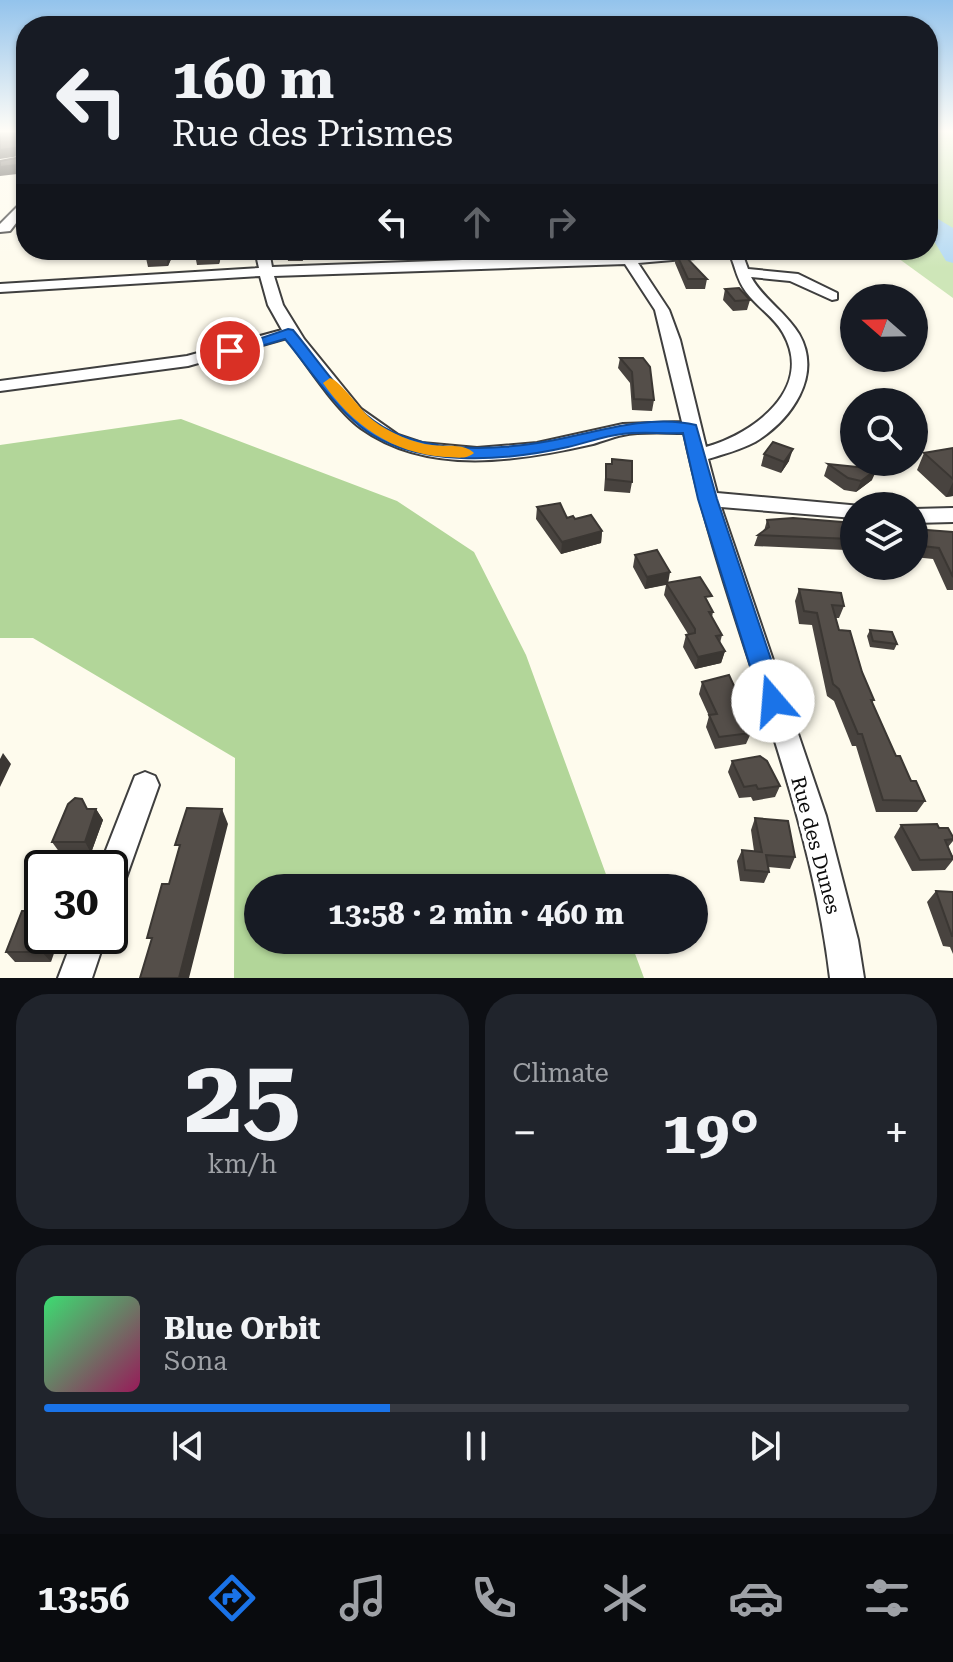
<!DOCTYPE html>
<meta charset="utf-8">
<style>
:root{--surface:#171b24;--page:#20242c;--text:#f1f3f6;--muted:#9ea1a6;--line:#363941;--accent:#1a73e8}
body{margin:0;font-family:"Roboto Serif",serif;background:var(--page);color:var(--text);height:100vh;display:flex;flex-direction:column;font-size:30px;white-space:nowrap}
*{box-sizing:border-box;margin:0}
p{font-size:26px;color:var(--muted)}
.icon{flex:none;width:44px;height:44px;fill:none;stroke:currentColor;stroke-width:2;stroke-linecap:round;stroke-linejoin:round}
.map{position:relative;height:978px;overflow:hidden}
.sheet{display:flex;flex-direction:column;gap:16px;padding:16px;background:#0d0f14;flex:1}
.sheet>*{flex:none}
.banner{position:absolute;left:16px;top:16px;width:922px;height:244px;border-radius:32px;box-shadow:0 2px 6px #0004;background:#171b24;color:var(--text);overflow:hidden}
.needle{width:52px;rotate:290deg}
.tools{position:absolute;left:840px;top:284px;display:grid;gap:16px}
.tools a{display:grid;place-items:center;width:88px;height:88px;border-radius:50%;background:var(--surface);box-shadow:0 2px 6px #0004;font-size:40px}
.speed{position:absolute;left:24px;top:850px;display:flex;gap:16px;font-size:40px;font-weight:700;text-align:center}
.speed>*{display:grid;place-content:center;width:104px;height:104px;border-radius:50%;background:var(--surface);box-shadow:0 2px 6px #0004;line-height:1}
.speed .limit{border:4px solid #111;border-radius:12px;background:#fff;color:#111}
.pin{position:absolute;display:grid;place-items:center;width:68px;height:68px;color:#fff;margin:-34px;border:4px solid #fff;border-radius:50%;box-shadow:0 2px 8px #0007}
.me{position:absolute;width:88px;margin:-44px;rotate:342deg;stroke-linejoin:round;filter:drop-shadow(0 0 6px #0008)}
.turn{display:flex;align-items:center;gap:28px;height:168px;padding:0 24px;font-size:36px}
.turn .icon{width:104px;height:104px;stroke-width:2.5}
.turn b{display:block;font-size:56px;line-height:68px}
.lanes{display:flex;align-items:center;height:76px;padding:0 24px;background:#0003;justify-content:center;gap:40px;direction:ltr}
.lanes .off{opacity:.35}
.big{font-size:60px;font-weight:700;line-height:1.1}
.sheet .card{flex:1;display:flex;flex-direction:column;justify-content:center;gap:12px;min-width:0;padding:0 28px;border-radius:32px;background:var(--page)}
.sheet .dial{align-items:center;gap:0}
.dial b{font-size:104px;line-height:1}
.song{display:flex;align-items:center;gap:24px}
.cover{width:96px;height:96px;border-radius:12px;background:linear-gradient(135deg,hsl(140 70% 55%),hsl(330 70% 35%))}
.played{height:8px;border-radius:4px;background:linear-gradient(90deg,var(--accent) 40%,var(--line) 40%)}
.keys{display:flex;justify-content:space-around;direction:ltr}
.heat{display:flex;justify-content:space-between;align-items:center;font-size:44px;direction:ltr}
.sheet .tiles{flex:1;display:grid;gap:16px;grid-template-columns:1fr 1fr}
.card:last-child{grid-column:span 2}
.trip{position:absolute;left:244px;top:874px;width:464px;height:80px;border-radius:40px;background:var(--surface);box-shadow:0 2px 6px #0004;font-weight:700;line-height:80px;text-align:center}
.tab-bar{display:flex;height:128px;justify-content:space-around;align-items:center;background:#090b0e;color:var(--muted)}
.tab-bar .icon{width:56px;height:56px}
.tab-bar .selected{color:var(--accent)}
.tab-bar b{font-size:36px;color:var(--text)}
.map>svg:first-child{display:block}
.green{fill:#cee6b8}
.forest{fill:#b2d699}
.lines{fill:none;stroke-linecap:round;stroke-linejoin:round}
.river{fill:#b4d9f3;fill-rule:evenodd}
.minor-casing{stroke:#3f3f3f;stroke-width:4}
.minor{fill:#fff;fill-rule:evenodd}
.wall{fill:#48433f}
.shaded-wall{fill:#3b3733}
.building{fill:#544e49;stroke:#3b3733;stroke-width:2}
.route{fill:#1a73e8;stroke:#114b97;stroke-width:2}
.slow{fill:#f59e0b}
.labels{text-anchor:middle;stroke-width:8;stroke-linejoin:round;paint-order:stroke}
.street-label{font-size:20px;fill:#0c0c0c;stroke:#fff}
</style>
<div class="map">
<svg width="953" height="978" viewBox="0 0 953 978">
<rect width="100%" height="100%" fill="#fefbed"/>
<path class="green" d="M928 131H953V298L891 253 862 250H928Z"/>
<path class="forest" d="M181 419 397 501 474 552 526 655 611 888H258V940H630L644 978H234L235 758 33 638H0V445Z"/>
<g class="lines">
<path class="river" d="M928 213 953 228V263L946 261 934 241 937 236 936 230 928 225Z"/>
<g class="minor-casing">
<path id="minor" d="M26 198V210L10 231 0 232V224Z
M255 250H269L272 267 741 250 748 269 798 274 837 293V299L832 300 790 281 751 277C763 299 786 312 799 334 823 376 791 420 755 442 740 450 724 454 708 459L717 493 861 506H854V518L721 507 826 816 858 940 864 978H830C808 791 723 617 684 433 664 433 642 431 623 435 613 437 603 441 593 444 519 461 428 476 361 428 337 411 305 363 287 338L188 366 0 391V381L187 356 282 330 268 305 260 276 0 292V284L259 268ZM730 255C736 268 736 278 746 292 757 307 774 317 783 333 815 389 753 434 706 447L680 340 669 310 638 263ZM625 264 655 310 682 422 623 424 537 443 477 448 422 443 398 435 361 409 304 339 283 305 274 276Z
M953 508V522L914 523V509Z
M145 772 155 776 159 785 121 892 110 897V868H99L135 776Z
M74 936H106L92 978H58Z"/>
</g>
<use href="#minor" class="minor"/>
</g>
<path class="wall" d="M149 250H175L168 266 148 267 146 258Z
M199 250H223L219 264 197 265 195 255Z
M286 250H301L303 261H288Z
M676 253 707 279 705 289H686L675 263Z
M725 289 750 300 747 310 733 311 723 300Z
M620 358 654 400 652 411 632 410 630 383 618 368Z
M953 448V496L946 497 917 470 924 453Z
M764 454 789 461 781 473 761 466Z
M606 464 632 482 630 493 604 491Z
M828 464 872 480 856 492 844 490 824 476Z
M537 507 567 518 575 519 602 531 601 543 561 554 536 519Z
M767 520 854 523V555H848L846 550 754 546 758 535 764 531Z
M914 529 953 532V590H947L933 559 914 557Z
M635 555 668 583 709 605 713 612 712 617 722 635 720 643 725 651 721 663 695 669 683 647 686 635 688 634 664 595 666 585 645 589 633 567Z
M799 589 844 606 839 618H836L839 630 862 672 874 700 872 703 896 756 925 801 917 812H876L856 746H852L834 701 827 696 812 625 799 624 795 601Z
M870 630 897 644 894 650 870 647 867 636Z
M702 682 741 701 738 708 751 733 746 744 715 749 706 727 709 716 699 694Z
M732 761 780 786 775 797 753 801 751 797 739 798 728 772Z
M87 809H96L103 820 91 853H60L52 842Z
M755 818 795 857 790 869 768 867 769 872 764 883 740 881 737 861 742 850 754 851 751 830Z
M901 825 939 828 953 837V841L948 847 953 856V860L945 870 912 871 894 837Z
M936 891 953 892V954L950 947 943 946 927 902Z
M22 911 51 962H15L6 952Z"/>
<path class="shaded-wall" d="M26 138V155L0 159V150L17 144Z
M26 164V173L0 176V167Z
M169 250H175L168 266 166 257Z
M218 250H223L219 264 217 254Z
M793 449 789 461 781 473 784 462Z
M877 469 872 480 856 492 861 481Z
M953 482V496L946 497Z
M602 531 601 543 561 554 562 542Z
M670 572 668 584 645 589 647 577Z
M725 651 721 663 695 669 698 657Z
M3 753 11 764 0 787V759Z
M96 809 103 820 91 853 85 842Z
M222 809 228 824 189 978H179Z
M48 936H60L51 962 42 952Z"/>
<path class="building" d="M3 131H26V138L17 144 26 143V155L23 147 0 150V132Z
M26 156V164L0 167V161Z
M149 250H169L166 257 146 258Z
M199 250H218L217 254 195 255Z
M286 250H301V251L286 252Z
M676 253H682L707 279H688Z
M739 288 750 300 735 301 725 289Z
M620 358H643L650 367 654 400 634 399 632 372Z
M773 442 793 449 784 462 764 454Z
M953 448V479L924 453Z
M612 459 632 461V482L606 479V464H612Z
M828 464 877 469 861 481 848 478Z
M560 503 567 518 573 516 575 519 591 515 602 531 562 542 537 507Z
M793 518 854 523V544H853L851 539 758 535 769 527 767 520Z
M914 529 953 532V577L939 548 914 545Z
M657 550 670 572 647 577 635 555Z
M700 577 712 596 705 597 713 612H709L722 635 716 636 725 651 698 657 686 635 695 633V629L666 583Z
M799 589 841 593 844 606 832 605 839 630 850 631 862 672 874 700H871L896 756H900L911 781H916L925 801 883 800 862 734H858L839 689 833 684 817 613 804 611Z
M870 630 892 632 897 644 873 641Z
M729 675 741 701 736 702 751 733 719 737 709 715 717 714 702 682Z
M760 756 767 761 780 786 758 789 756 785 744 787 732 761Z
M75 798 82 799 87 809H96L85 842H52L68 804Z
M187 808 222 809 179 978H140L152 938H147L162 884H169L180 845H175Z
M755 818 788 821 795 857 766 855 769 872 745 870 742 850 762 852Z
M937 824 939 828H948L953 837V839L945 840 953 859 920 860 901 825Z
M936 891 953 892V936H952Z
M22 911H42V936H48L42 952H6Z"/>
<linearGradient id="sky" x2="0" y2="1"><stop stop-color="#93c3ec"/><stop offset="0.49" stop-color="#fffdf7"/><stop offset="1" stop-color="#fffdf7" stop-opacity="0"/></linearGradient>
<rect width="953" height="268" fill="url(#sky)"/>
<path class="route" d="M288 329 293 330C318 360 342 398 374 421 425 458 511 450 569 437 608 428 656 415 696 425L717 499 785 701 782 708 773 711 765 708 761 701 698 499 683 433C663 434 641 431 622 434 604 436 586 443 568 447 506 461 414 469 361 427 331 403 309 368 285 339L230 355 223 351Z"/>
<path class="slow" d="M330 378C341 381 361 412 374 421 390 433 413 443 432 445 445 447 464 443 474 453 466 460 456 457 445 457 392 453 352 425 323 383Z"/>
<g class="labels">
<g class="street-label">
<text transform="translate(816 845) rotate(75)" y="7">Rue des Dunes</text>
</g>
</g>
</svg>
<div class="tools">
<a><svg class="needle" viewBox="-14 -14 28 28"><path d="M0-13l5 13h-10z" fill="#e53935"/><path d="M0 13l5-13h-10z" fill="#9ea1a6"/></svg></a>
<a><svg class="icon" aria-label="search" viewBox="0 0 24 24"><circle cx="10" cy="10" r="6"/><path d="M15 15l6 6"/></svg></a>
<a><svg class="icon" aria-label="layers" viewBox="0 0 24 24"><path d="M12 4l9 5-9 5-9-5zM3 14l9 5 9-5"/></svg></a>
</div>
<div class="speed"><div class="limit">30</div></div>
<div class="pin" style="left:230px;top:351px;background:#d93025"><svg class="icon" aria-label="arrive" viewBox="0 0 24 24"><path d="M6 21V4h12l-3 4 3 4H6"/></svg></div>
<svg class="me" style="left:773px;top:701px" viewBox="-20 -20 40 40"><circle r="19" fill="#fff"/><path d="M0-13L10 11 0 6-10 11z" fill="#1a73e8"/></svg>
<div class="trip">13:58 · 2 min · 460 m</div>
<div class="banner">
<div class="turn"><svg class="icon" aria-label="left" viewBox="0 0 24 24"><path d="M17 20v-9H6M10 6l-5 5 5 5"/></svg><div><b>160 m</b>Rue des Prismes</div></div>
<div class="lanes"><svg class="icon" aria-label="left" viewBox="0 0 24 24"><path d="M17 20v-9H6M10 6l-5 5 5 5"/></svg><svg class="icon off" aria-label="ahead" viewBox="0 0 24 24"><path d="M12 20V5M6 11l6-6 6 6"/></svg><svg class="icon off" aria-label="right" viewBox="0 0 24 24"><path d="M7 20v-9h11M14 6l5 5-5 5"/></svg></div>
</div>
</div>
<section class="sheet">
<div class="tiles">
<div class="card dial"><b>25</b><p>km/h</p></div>
<div class="card"><p>Climate</p>
<div class="heat"><a>−</a><b class="big">19°</b><a>+</a></div>
</div>
<div class="card">
<div class="song"><i class="cover"></i><div><b>Blue Orbit</b><p>Sona</p></div></div>
<div class="played"></div>
<div class="keys"><svg class="icon" aria-label="previous" viewBox="0 0 24 24"><path d="M18 5L8 12l10 7zM5 5v14"/></svg><svg class="icon" aria-label="pause" viewBox="0 0 24 24"><path d="M8 5v14M16 5v14"/></svg><svg class="icon" aria-label="next" viewBox="0 0 24 24"><path d="M6 5l10 7-10 7zM19 5v14"/></svg></div>
</div>
</div>
</section>
<nav class="tab-bar">
<b>13:56</b>
<svg class="icon selected" aria-label="directions" viewBox="0 0 24 24"><path d="M12 3l9 9-9 9-9-9zM9 14v-3h6M13 9l2 2-2 2"/></svg>
<svg class="icon" aria-label="music" viewBox="0 0 24 24"><path d="M9 18V5l10-2v13"/><circle cx="6" cy="18" r="3"/><circle cx="16" cy="16" r="3"/></svg>
<svg class="icon" aria-label="phone" viewBox="0 0 24 24"><path d="M5 4h4l2 5-3 2q2 4 5 5l2-3 5 2v4C11 20 4 13 5 4z"/></svg>
<svg class="icon" aria-label="climate" viewBox="0 0 24 24"><path d="M12 3v18M4 7l16 10M4 17L20 7"/></svg>
<svg class="icon" aria-label="car" viewBox="0 0 24 24"><path d="M5 17H2v-5l4-1 3-4h7l3 4 3 1v5h-3M9 17h6M6 11h13"/><circle cx="7" cy="17" r="2"/><circle cx="17" cy="17" r="2"/></svg>
<svg class="icon" aria-label="filters" viewBox="0 0 24 24"><path d="M4 7h16M4 17h16"/><circle cx="9" cy="7" r="2"/><circle cx="15" cy="17" r="2"/></svg>
</nav>
